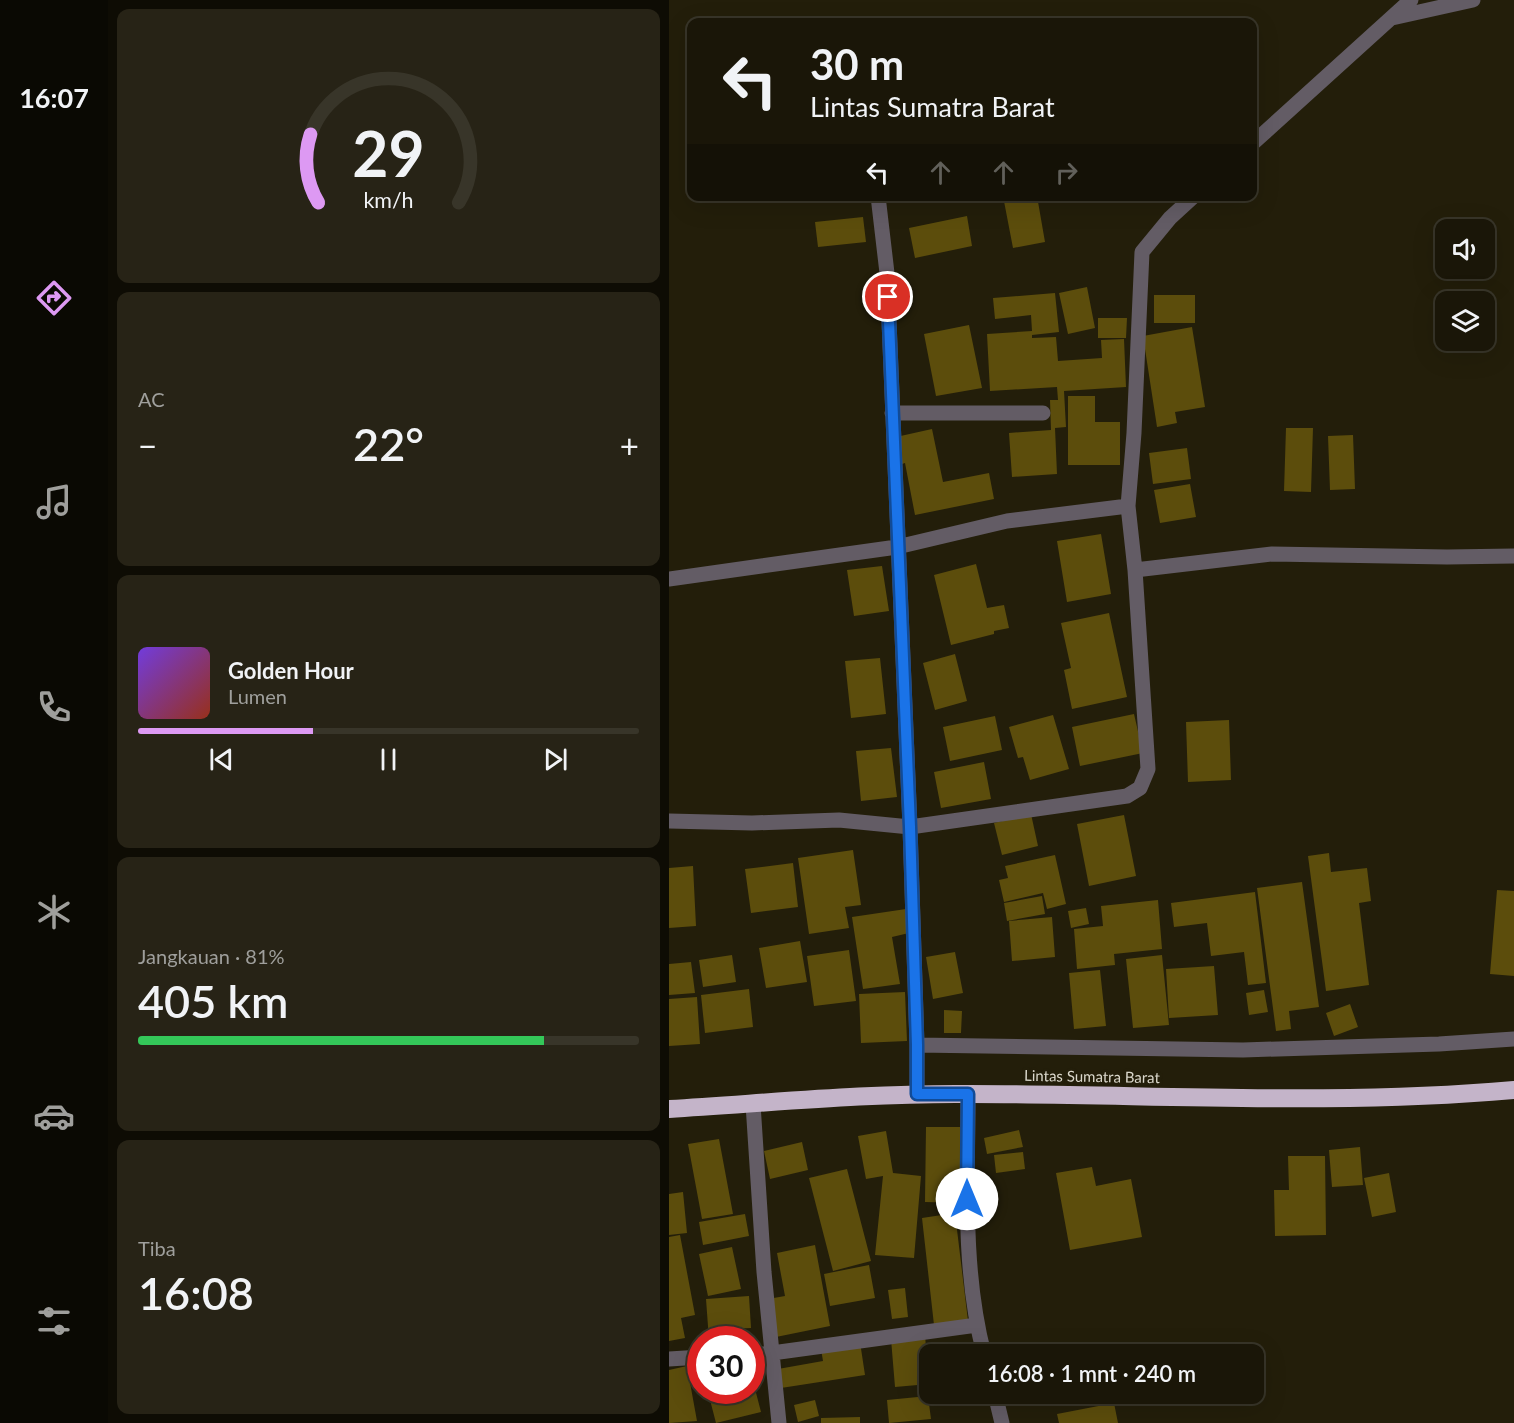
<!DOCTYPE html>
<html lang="id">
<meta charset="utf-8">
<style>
:root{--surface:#1a1608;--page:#272316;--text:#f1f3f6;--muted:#9f9f9c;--line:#383529;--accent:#dd99f3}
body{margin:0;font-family:Lato,sans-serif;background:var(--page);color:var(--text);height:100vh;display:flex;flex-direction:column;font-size:22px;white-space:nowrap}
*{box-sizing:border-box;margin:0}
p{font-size:20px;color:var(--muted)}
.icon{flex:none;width:33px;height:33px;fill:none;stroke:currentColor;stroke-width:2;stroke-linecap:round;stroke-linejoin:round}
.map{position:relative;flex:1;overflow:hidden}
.panel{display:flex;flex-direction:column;gap:9px;padding:9px;background:#0e0c04;width:561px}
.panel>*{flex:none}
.banner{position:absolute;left:18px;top:18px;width:570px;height:183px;border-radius:12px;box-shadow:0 6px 24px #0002,0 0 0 2px var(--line);background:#1a1608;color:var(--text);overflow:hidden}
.buttons{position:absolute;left:766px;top:219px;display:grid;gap:12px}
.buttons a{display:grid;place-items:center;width:60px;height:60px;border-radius:12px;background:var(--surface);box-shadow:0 6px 24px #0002,0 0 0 2px var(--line);font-size:30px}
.speed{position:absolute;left:18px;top:1326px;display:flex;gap:12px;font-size:30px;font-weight:700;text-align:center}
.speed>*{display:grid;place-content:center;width:78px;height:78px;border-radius:50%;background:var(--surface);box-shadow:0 6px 24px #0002,0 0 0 2px var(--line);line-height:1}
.speed .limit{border:9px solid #d22;background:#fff;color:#111}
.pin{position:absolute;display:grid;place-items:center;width:51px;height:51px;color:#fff;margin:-26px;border:3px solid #fff;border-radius:50%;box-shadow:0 2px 6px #0007}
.me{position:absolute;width:66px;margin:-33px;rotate:0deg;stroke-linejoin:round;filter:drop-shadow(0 0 4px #0008)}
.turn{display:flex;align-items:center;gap:21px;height:126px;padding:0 24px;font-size:27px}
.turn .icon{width:78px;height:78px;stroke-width:2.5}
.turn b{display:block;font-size:42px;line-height:51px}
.lanes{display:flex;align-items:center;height:57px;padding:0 24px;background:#0003;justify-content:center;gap:30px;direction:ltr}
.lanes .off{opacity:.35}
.big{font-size:45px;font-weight:600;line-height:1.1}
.panel .card{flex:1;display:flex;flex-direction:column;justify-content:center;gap:9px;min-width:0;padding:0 21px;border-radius:12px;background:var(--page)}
.panel .dial{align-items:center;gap:0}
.dial svg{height:156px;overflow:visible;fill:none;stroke:var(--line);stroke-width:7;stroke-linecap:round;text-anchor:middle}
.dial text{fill:var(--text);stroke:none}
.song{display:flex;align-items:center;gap:18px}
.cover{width:72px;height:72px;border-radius:9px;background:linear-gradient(135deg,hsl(260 70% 55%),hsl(10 70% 35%))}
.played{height:6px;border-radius:3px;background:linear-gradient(90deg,var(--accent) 35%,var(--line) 35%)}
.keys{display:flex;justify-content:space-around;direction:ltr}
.heat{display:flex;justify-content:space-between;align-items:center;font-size:33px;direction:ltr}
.charge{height:9px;border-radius:4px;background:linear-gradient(90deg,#34c759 81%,var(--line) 0)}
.trip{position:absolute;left:250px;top:1344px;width:345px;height:60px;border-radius:12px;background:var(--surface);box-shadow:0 6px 24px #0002,0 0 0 2px var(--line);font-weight:600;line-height:60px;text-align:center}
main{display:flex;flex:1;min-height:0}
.tabs{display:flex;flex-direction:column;width:108px;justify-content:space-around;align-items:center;background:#0a0903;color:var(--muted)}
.tabs .icon{width:42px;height:42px}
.tabs .active{color:var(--accent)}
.tabs b{font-size:27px;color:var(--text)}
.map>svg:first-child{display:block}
.building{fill:#5c4d0c}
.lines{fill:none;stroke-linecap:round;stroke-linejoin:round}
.minor{stroke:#635c65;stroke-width:15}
.highway{stroke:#c4b4c9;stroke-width:18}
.route-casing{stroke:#114b97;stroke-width:15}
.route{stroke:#1a73e8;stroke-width:10}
.labels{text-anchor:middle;stroke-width:6;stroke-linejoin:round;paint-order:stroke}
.street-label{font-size:15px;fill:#dad7cb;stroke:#231e0a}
</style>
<main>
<nav class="tabs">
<b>16:07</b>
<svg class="icon active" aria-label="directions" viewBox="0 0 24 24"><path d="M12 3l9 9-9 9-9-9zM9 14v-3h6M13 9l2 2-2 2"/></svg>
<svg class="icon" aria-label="music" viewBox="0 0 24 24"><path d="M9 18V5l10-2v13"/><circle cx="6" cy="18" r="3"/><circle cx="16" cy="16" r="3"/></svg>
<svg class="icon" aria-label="phone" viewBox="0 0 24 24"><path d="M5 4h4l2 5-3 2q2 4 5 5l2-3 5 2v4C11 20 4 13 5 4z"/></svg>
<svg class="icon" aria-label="climate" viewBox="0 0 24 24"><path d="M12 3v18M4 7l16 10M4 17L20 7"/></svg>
<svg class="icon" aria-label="car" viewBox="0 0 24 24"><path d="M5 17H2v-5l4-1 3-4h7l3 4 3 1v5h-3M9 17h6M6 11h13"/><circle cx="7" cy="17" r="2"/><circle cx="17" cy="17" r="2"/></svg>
<svg class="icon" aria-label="filters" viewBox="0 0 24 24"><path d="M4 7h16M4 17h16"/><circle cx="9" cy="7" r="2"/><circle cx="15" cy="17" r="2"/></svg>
</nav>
<section class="panel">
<div class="card dial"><svg viewBox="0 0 100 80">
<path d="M14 69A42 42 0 1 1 86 69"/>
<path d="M14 69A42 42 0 0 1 10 34" stroke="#dd99f3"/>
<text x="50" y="56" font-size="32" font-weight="700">29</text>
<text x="50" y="72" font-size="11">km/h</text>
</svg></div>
<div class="card"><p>AC</p>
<div class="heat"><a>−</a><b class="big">22°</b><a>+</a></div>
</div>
<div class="card">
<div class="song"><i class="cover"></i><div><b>Golden Hour</b><p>Lumen</p></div></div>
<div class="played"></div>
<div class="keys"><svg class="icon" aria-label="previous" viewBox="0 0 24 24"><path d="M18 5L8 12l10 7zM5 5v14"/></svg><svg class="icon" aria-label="pause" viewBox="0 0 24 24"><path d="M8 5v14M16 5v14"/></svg><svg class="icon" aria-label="next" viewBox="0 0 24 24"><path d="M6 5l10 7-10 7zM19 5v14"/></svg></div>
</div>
<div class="card"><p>Jangkauan · 81%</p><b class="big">405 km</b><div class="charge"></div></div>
<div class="card"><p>Tiba</p><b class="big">16:08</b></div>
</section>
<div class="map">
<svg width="845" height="1423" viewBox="0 0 845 1423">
<rect width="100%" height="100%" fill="#231e0a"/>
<path class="building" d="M334 196H368L376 242 344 248Z
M298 216 303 246 246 258 240 228Z
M194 217 197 242 149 247 146 222Z
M418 287 426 328 399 334 390 293Z
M386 293 390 332 363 335V338L387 337 389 361 433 358 432 340 455 339 457 387 395 391 397 427 386 428 388 474 343 477 340 433 382 430 381 400H389L388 387 321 391 318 334 363 331 362 315 326 319 324 298Z
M485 295H526V323H485Z
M429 318H458L457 338H429Z
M300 325 313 388 267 396 255 334Z
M523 327 536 407 506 412 508 423 488 427 474 336Z
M399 396H426V422H451V465H399Z
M617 428H644L642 492 615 491Z
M263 429 274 482 320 473 325 499 246 515 236 463 233 464 227 437Z
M684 435 686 489 661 490 659 436Z
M518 448 522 479 484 484 480 453Z
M521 484 527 517 491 523 485 490Z
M432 534 442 594 398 602 388 541Z
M307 564 318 608 335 605 340 628 325 631V634L282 645 265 575Z
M213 566 220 611 185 616 178 570Z
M440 613 458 697 403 709 395 670 402 668 392 623Z
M286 654 298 701 266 710 254 663Z
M211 658 217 714 182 718 176 661Z
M465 714 474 753 411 766 403 727Z
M384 715 400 769 361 780 354 757 349 758 340 727Z
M326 716 333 750 281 761 274 727Z
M560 720 562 780 519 782 517 722Z
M222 748 228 797 192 801 187 751Z
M315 762 322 799 272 808 265 772Z
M362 814 369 846 333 855 325 823Z
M455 815 467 876 420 886 408 824Z
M184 850 192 905 176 907 180 928 140 934 129 858Z
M660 853 662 872 698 868 702 901 690 903 700 985 657 991 639 856Z
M386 855 397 904 378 909 374 893 335 902 330 880 339 878 336 866Z
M124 863 129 907 82 913 76 869Z
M24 866 27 926 0 928V868Z
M633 882 650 1007 620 1011 622 1029 607 1031 588 888Z
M828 890 845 891V976L821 974Z
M586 892 597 983 579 985 575 952 542 956 538 923 505 927 502 903Z
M373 896 376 914 338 921 335 903Z
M489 900 493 949 445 954 446 965 408 969 405 929 434 926 432 906Z
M417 908 420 924 402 928 399 911Z
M237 909 240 933 223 937 231 984 194 989 183 917Z
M383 917 386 957 343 961 340 921Z
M131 941 138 982 97 988 90 948Z
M180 950 187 1001 145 1006 138 956Z
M286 952 294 993 264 999 257 957Z
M63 955 67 982 34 987 30 960Z
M493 955 500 1025 464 1028 457 959Z
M22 962 26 993 0 995V964Z
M545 966 549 1015 500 1018 497 969Z
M431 970 437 1026 405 1029 400 973Z
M80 989 84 1027 36 1033 32 995Z
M595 990 599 1012 580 1015 577 993Z
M236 992 238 1041 192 1043 190 994Z
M28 997 31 1044 0 1046V999Z
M681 1004 689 1027 665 1036 657 1013Z
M275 1010 293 1011 292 1033H275Z
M257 1127H291V1203L256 1202Z
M350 1130 354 1147 318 1154 315 1138Z
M217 1131 224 1173 252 1176 245 1258 206 1255 214 1176 197 1179 189 1136Z
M50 1139 64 1214 33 1219 19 1144Z
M133 1142 139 1170 101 1179 95 1151Z
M691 1147 694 1185 663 1187 660 1150Z
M354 1152 356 1169 327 1173 325 1155Z
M619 1156H656L657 1235 606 1236 605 1190H620Z
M423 1167 427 1186 462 1179 473 1237 401 1250 387 1173Z
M178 1169 202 1261 164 1271 140 1178Z
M720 1173 727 1212 703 1217 695 1178Z
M14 1192 18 1233 0 1235V1194Z
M286 1213 299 1321 265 1325 253 1218Z
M76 1214 80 1236 34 1245 30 1222Z
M11 1235 26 1315 12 1318 16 1338 0 1341V1237Z
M146 1245 161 1326 107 1337 99 1299 116 1296 108 1253Z
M63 1247 72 1289 39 1296 30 1254Z
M200 1265 206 1298 161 1306 155 1274Z
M236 1288 239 1317 223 1319 219 1290Z
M80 1296 82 1328 60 1329V1340H40L37 1299Z
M256 1335 260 1384 226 1387 222 1339Z
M191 1342 196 1375 112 1388 109 1369 154 1361 152 1349Z
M18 1366 28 1421 0 1423V1370Z
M85 1385 92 1412 47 1423 40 1396 64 1390H82V1386Z
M259 1396 262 1419 220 1423 218 1400Z
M146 1400 150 1416 129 1422 125 1405Z
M445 1403 449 1423H390L388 1414Z
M191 1417V1423H152V1418Z"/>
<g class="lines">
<path class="minor" d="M723 18 804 0
M584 143 742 0
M209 196 218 273 241 827 248 1045V1094
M223 413H374
M466 570 603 554 778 557 845 556
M0 579 228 547 338 521 459 506
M0 821 83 823 170 820 241 827 458 796 471 788 479 769 466 570 459 506 465 433 473 252 501 218 525 196
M248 1045 574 1050 770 1044 845 1039
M299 1094C299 1181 293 1269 315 1354
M84 1104 95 1272 110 1423
M82 1355 103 1353 308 1325
M0 1359 32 1357
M326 1394 333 1423"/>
<path class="highway" d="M0 1109C100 1103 200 1093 300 1094 481 1094 664 1106 845 1090"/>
</g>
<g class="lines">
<g class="route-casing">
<path id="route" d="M219 297 241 827 248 1045V1094H299L298 1199"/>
</g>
<use href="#route" class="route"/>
</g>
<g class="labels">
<g class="street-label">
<text transform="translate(423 1077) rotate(1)" y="5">Lintas Sumatra Barat</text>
</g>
</g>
</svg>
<div class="buttons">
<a><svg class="icon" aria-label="sound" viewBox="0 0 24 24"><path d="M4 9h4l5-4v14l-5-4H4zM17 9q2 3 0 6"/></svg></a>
<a><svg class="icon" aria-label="layers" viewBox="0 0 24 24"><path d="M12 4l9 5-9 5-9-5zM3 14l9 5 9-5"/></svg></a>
</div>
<div class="speed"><div class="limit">30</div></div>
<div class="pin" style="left:219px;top:297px;background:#d93025"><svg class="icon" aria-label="arrive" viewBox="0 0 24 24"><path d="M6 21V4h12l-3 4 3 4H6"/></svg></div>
<svg class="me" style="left:298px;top:1199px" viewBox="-20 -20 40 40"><circle r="19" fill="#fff"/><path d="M0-13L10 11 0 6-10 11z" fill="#1a73e8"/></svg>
<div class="trip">16:08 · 1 mnt · 240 m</div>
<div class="banner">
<div class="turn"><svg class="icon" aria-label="left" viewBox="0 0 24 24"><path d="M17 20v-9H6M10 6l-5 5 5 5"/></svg><div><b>30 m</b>Lintas Sumatra Barat</div></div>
<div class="lanes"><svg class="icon" aria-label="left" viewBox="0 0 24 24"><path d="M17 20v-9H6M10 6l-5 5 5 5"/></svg><svg class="icon off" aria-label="ahead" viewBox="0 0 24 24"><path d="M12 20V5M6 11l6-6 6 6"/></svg><svg class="icon off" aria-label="ahead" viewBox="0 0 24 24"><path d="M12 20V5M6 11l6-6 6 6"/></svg><svg class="icon off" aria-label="right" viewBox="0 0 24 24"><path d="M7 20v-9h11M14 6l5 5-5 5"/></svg></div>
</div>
</div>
</main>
